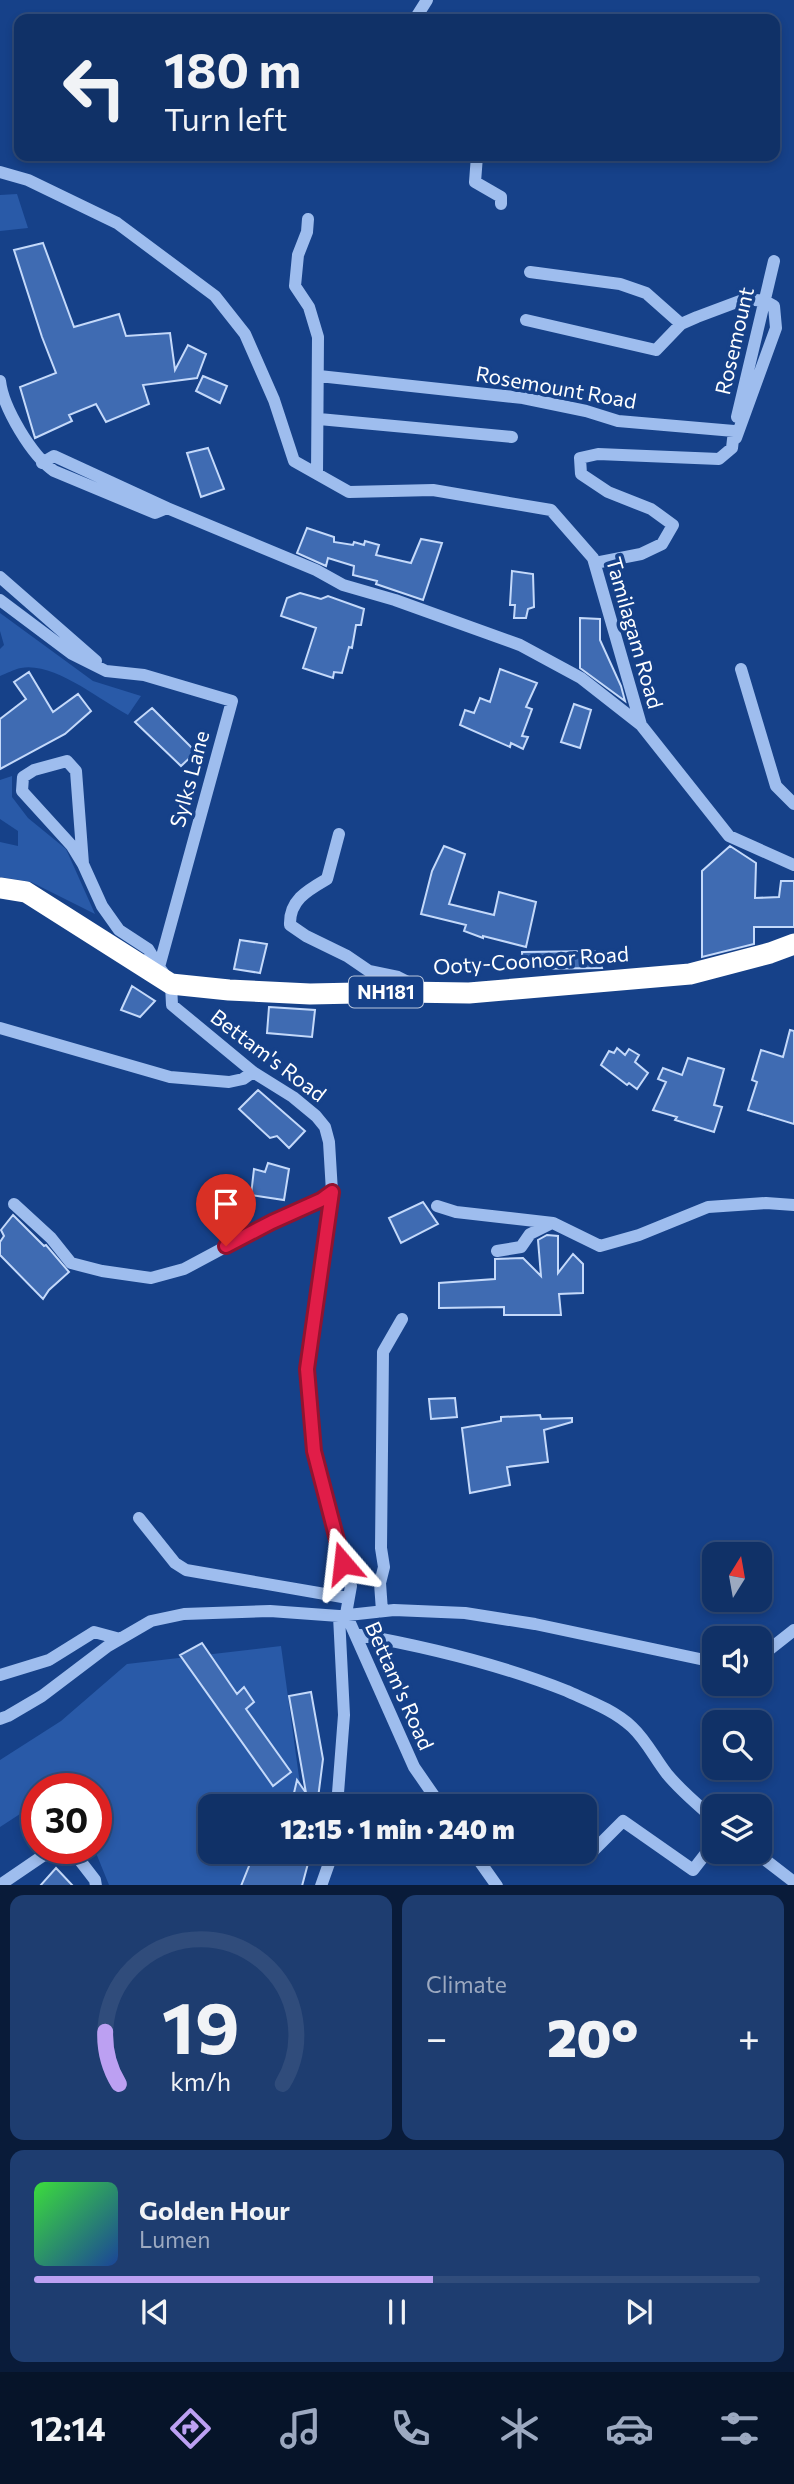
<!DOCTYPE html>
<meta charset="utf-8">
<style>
:root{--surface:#103167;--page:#1e3d70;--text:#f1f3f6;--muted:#9ca9c0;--line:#304c7b;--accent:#bca0f2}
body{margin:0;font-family:Commissioner,sans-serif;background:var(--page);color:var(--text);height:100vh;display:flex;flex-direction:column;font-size:26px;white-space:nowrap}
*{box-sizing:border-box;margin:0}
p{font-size:23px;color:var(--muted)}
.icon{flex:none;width:38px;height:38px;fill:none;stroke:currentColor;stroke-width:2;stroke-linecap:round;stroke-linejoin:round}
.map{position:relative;height:1885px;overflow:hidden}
.sheet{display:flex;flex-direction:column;gap:10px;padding:10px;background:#091b39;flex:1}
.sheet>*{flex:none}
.hud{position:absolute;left:14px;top:14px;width:766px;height:147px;border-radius:14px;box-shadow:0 4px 10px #0003,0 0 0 2px var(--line);background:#103167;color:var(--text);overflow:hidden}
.needle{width:46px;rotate:11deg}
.buttons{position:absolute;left:702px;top:1542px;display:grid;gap:14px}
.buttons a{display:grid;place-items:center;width:70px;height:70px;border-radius:14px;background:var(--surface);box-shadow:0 4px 10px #0003,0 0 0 2px var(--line);font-size:35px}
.speed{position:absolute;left:21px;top:1773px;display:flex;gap:14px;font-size:35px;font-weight:700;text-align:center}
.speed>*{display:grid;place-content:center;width:91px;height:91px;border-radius:50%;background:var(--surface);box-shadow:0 4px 10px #0003,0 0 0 2px var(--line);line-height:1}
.speed .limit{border:10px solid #d22;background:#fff;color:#111}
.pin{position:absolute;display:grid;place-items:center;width:60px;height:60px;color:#fff;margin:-72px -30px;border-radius:50% 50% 50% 0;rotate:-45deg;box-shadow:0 0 7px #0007}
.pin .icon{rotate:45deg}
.me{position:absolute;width:77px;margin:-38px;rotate:343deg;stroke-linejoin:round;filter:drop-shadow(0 0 5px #0008)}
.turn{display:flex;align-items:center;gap:24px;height:147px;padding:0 35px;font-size:32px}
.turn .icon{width:91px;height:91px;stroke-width:2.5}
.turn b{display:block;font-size:49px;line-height:60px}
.big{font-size:52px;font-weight:800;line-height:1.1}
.sheet .widget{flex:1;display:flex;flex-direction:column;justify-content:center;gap:10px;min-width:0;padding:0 24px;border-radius:14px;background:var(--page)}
.sheet .dial{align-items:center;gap:0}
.dial svg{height:182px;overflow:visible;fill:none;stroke:var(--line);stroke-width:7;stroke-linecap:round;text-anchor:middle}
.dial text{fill:var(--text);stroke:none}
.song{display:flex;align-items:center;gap:21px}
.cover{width:84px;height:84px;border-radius:10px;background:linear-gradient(135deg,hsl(120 70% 55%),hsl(220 70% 35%))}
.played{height:7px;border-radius:4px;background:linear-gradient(90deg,var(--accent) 55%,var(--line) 55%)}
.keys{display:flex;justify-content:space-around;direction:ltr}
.heat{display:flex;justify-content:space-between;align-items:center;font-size:38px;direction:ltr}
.sheet .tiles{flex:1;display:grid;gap:10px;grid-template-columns:1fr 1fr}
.widget:last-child{grid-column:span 2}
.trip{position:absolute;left:198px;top:1794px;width:399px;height:70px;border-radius:14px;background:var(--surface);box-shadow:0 4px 10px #0003,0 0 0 2px var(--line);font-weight:800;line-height:70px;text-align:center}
.menu{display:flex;height:112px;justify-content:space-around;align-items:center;background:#061429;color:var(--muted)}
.menu .icon{width:49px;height:49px}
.menu .active{color:var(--accent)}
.menu b{font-size:32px;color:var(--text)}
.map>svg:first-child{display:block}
.green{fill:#295aa8}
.building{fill:#3f6bb2;stroke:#c4d9fa;stroke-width:2}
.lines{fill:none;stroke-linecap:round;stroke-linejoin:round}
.minor{stroke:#9ebdee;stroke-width:12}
.highway{stroke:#fff;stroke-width:21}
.route-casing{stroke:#92132f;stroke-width:18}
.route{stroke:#e11d48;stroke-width:12}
.labels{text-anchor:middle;stroke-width:7;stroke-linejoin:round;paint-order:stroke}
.shield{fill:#164189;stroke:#b9c6dc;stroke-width:2}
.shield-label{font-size:19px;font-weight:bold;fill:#fff}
.street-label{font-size:21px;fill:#fff;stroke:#164189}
</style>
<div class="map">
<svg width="794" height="1886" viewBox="0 0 794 1886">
<rect width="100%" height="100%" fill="#164189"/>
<path class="green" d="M17 194 28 228 0 231V195Z
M0 613 93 681 141 696 128 715C99 700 55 662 21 668 14 669 6 674 0 676V649L4 645 0 631Z
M12 776V797L28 818 66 849 95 914 31 882 0 877V842L18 846V831L0 819V780Z
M281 1646 303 1806H210V1852H281L258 1885H109L94 1848H96V1788H37V1803L0 1827V1760L61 1721 127 1664Z"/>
<path class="building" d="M43 243 74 327 119 314 126 336 170 333 175 370 188 345 206 354 197 378 143 385 149 404 106 422 96 404 69 415 72 421 35 438 20 387 56 373 42 337 14 250Z
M203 376 227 386 220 403 196 391Z
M208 448 224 489 201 497 187 453Z
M307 528 334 537V542L353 545 354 542 364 545 365 541 379 545 376 555 411 563 421 539 442 543 423 600 376 584 377 581 353 575 354 566 328 558 326 566 297 553Z
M512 571 533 574 534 607 528 609 526 618H514L515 605H510Z
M300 593 321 599 328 596 364 609 361 625H356L352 648 349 647 342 673 334 672 333 678 303 668 316 628 281 616 287 598Z
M580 618 600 619V640L621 686 625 701 580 668Z
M500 669 537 683 526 707 532 709 522 736 528 737 523 749 511 743 510 747 460 725 465 710 474 713 480 698 490 702Z
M29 672 53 712 78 694 91 711 65 734 0 769V719L26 699 14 682Z
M574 704 591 710 580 748 561 742Z
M152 708 196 752 181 766 135 722Z
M444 846 465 854 449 904 494 915 499 892 536 902 526 947 483 936V938L464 931 466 925 421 914 432 871Z
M730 846 756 863 755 898 779 897 781 881H794V927H754V944L702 957V871Z
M240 940 267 944 260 973 234 969Z
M597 951 602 968 523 969 522 952Z
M132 986 155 1001 140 1017 121 1010Z
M269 1007 315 1010 312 1037 267 1033Z
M790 1030 794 1031V1124L748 1110 757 1082 752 1080 761 1050 783 1057Z
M617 1048 625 1055 629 1049 639 1055 635 1062 648 1073 637 1089 629 1083 627 1085 601 1065 609 1051 614 1053Z
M688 1058 724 1069 714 1105 722 1107 714 1132 675 1120 677 1117 653 1110 666 1082 658 1079 663 1068 682 1075Z
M258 1090 305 1131 289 1148 277 1136 270 1138 239 1109Z
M268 1163 289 1169 284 1200 251 1195 254 1169 265 1172Z
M423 1202 438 1224 401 1243 389 1218Z
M13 1215 44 1246 46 1245 69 1272 49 1290 43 1299 0 1255V1242L4 1236 1 1230Z
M547 1235 558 1236V1273L573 1254 583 1264V1293L559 1294 561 1315H504V1307L439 1308V1283L495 1279V1259L523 1258 541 1276 538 1240Z
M455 1398 457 1417 431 1419 429 1399Z
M540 1415 541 1419 572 1418V1422L544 1430 548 1462 507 1467 510 1485 470 1493 462 1428 501 1421V1417Z
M202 1643 237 1694 244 1687 254 1702 246 1709 291 1772 273 1786 180 1655Z
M311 1692 323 1759 317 1806H291L297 1780 306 1793 289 1696Z
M230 1852H311L302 1886H241L251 1861Z
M56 1868 73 1886H40Z"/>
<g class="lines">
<path class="minor" d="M415 19 427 0
M477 156 475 182 501 197V204
M0 172 28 180 117 223 215 296 245 334 274 400 294 461 349 492 433 490 551 510 593 558 641 725 729 836 794 865
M308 219 307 232 298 255 295 286 309 307 318 337 317 474
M530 272 620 284 646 293 681 324
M526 320 656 350 681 324 697 317 745 299 765 301 774 306 776 328 736 438
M319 376 523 398 586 411 618 421 734 431 732 448 719 459 598 454 580 458 581 474 608 492 651 509 673 525 662 544 641 554 595 563
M0 381C3 408 32 456 54 471L155 513 167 508 316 570 343 585 395 600 520 645 581 678 641 725
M737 417 774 261
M319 419 512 437
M42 463 54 456 167 508
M0 577 96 661
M0 600 72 654 106 671 144 675 232 701 159 967 171 984 172 1005 253 1072 293 1097 316 1116 325 1127 329 1142 332 1192 307 1369 314 1451 335 1540 351 1586 346 1614 414 1767 441 1806
M741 669 776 786 794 804
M339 834 327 879C308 890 289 900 290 925L306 936 347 956 369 971 398 977 422 989
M83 864 76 771 67 761 34 770 23 777 22 791 72 846 83 864 102 906 119 930 148 949 159 967
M0 1028 170 1077 229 1082 243 1079 253 1072
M14 1204 51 1238 71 1263 102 1271 151 1278 184 1269 272 1222 321 1200 332 1192
M437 1206 456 1212 553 1223 600 1246 639 1235 708 1207 766 1203 794 1205
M497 1251 521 1247 530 1234 552 1223
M139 1518 175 1563 186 1570 348 1598
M382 1611 380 1583 384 1567 381 1548 383 1352 402 1319
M355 1634C428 1647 499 1664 567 1691 589 1701 614 1710 632 1727 647 1741 655 1759 667 1774 681 1791 698 1805 714 1819
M760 1653 770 1649 794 1630
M0 1675 49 1660 94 1632 120 1639
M0 1719 8 1716 42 1696 108 1646 151 1621 184 1614 270 1611 339 1616 394 1610 465 1613 535 1624 714 1662
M337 1806 344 1715 339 1616
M584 1844 592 1852 623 1821 693 1870 714 1843
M473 1852 497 1886
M755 1852 794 1882
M0 1885 44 1855 78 1858 95 1880 96 1886
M321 1886 333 1852"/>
<path class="highway" d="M0 888 26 892 171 984 229 990 310 994 404 992 469 993 690 974 770 953 794 944"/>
</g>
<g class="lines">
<g class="route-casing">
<path id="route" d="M226 1246 272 1222 321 1200 332 1192 307 1369 314 1451 343 1563"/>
</g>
<use href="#route" class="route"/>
</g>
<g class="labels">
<rect class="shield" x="349" y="976.5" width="74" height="31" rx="5"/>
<g class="shield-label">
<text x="386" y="999">NH181</text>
</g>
<g class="street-label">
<text transform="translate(735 341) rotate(-77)" y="7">Rosemount</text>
<text transform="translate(556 388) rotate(10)" y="7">Rosemount Road</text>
<text transform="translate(634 633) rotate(74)" y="7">Tamilagam Road</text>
<text transform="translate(190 779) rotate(-75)" y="7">Sylks Lane</text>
<text transform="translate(531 961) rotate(-4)" y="7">Ooty-Coonoor Road</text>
<text transform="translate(268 1056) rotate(37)" y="7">Bettam's Road</text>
<text transform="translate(399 1686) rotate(66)" y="7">Bettam's Road</text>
</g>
</g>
</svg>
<div class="buttons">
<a><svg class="needle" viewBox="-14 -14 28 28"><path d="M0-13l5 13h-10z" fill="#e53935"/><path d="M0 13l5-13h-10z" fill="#9ca9c0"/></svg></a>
<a><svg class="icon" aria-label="sound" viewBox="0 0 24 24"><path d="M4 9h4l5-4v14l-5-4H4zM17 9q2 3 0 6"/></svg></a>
<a><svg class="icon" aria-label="search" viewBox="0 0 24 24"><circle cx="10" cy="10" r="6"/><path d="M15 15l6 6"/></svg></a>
<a><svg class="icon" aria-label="layers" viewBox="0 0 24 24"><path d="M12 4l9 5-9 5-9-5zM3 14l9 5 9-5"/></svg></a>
</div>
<div class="speed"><div class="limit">30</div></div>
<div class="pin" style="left:226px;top:1246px;background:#d93025"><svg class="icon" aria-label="arrive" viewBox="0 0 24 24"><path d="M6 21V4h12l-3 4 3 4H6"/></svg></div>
<svg class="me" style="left:343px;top:1563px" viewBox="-20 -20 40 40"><path d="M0-17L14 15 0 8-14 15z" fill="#e11d48" stroke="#fff" stroke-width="4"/></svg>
<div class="trip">12:15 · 1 min · 240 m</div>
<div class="hud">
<div class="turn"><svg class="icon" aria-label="left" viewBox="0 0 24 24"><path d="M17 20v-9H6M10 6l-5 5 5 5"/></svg><div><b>180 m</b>Turn left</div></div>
</div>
</div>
<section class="sheet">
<div class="tiles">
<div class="widget dial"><svg viewBox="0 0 100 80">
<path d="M14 69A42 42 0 1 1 86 69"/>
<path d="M14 69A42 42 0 0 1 8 46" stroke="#bca0f2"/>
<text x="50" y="56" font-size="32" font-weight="700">19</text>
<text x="50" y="72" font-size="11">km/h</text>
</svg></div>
<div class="widget"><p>Climate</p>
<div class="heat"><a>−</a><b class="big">20°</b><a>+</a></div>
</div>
<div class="widget">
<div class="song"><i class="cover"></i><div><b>Golden Hour</b><p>Lumen</p></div></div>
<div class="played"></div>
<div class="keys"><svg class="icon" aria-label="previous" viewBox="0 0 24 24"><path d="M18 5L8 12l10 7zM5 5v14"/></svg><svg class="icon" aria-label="pause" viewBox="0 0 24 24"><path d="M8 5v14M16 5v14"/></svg><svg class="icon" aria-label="next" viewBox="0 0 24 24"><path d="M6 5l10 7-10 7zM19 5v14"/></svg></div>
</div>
</div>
</section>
<nav class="menu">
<b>12:14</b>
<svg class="icon active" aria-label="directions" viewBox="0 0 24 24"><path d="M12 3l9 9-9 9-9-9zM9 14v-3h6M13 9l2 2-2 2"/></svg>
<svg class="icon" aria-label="music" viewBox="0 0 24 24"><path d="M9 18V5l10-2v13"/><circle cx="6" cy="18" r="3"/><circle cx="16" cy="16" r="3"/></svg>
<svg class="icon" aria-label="phone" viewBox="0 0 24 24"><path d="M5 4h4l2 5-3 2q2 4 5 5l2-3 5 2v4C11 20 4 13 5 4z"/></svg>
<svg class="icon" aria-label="climate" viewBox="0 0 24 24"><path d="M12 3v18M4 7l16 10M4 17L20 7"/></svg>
<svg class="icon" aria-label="car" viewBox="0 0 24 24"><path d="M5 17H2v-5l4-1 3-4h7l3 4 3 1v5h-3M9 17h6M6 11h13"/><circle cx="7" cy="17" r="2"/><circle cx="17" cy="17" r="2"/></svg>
<svg class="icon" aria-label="filters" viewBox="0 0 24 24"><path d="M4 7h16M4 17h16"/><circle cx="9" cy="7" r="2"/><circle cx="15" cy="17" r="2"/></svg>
</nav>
